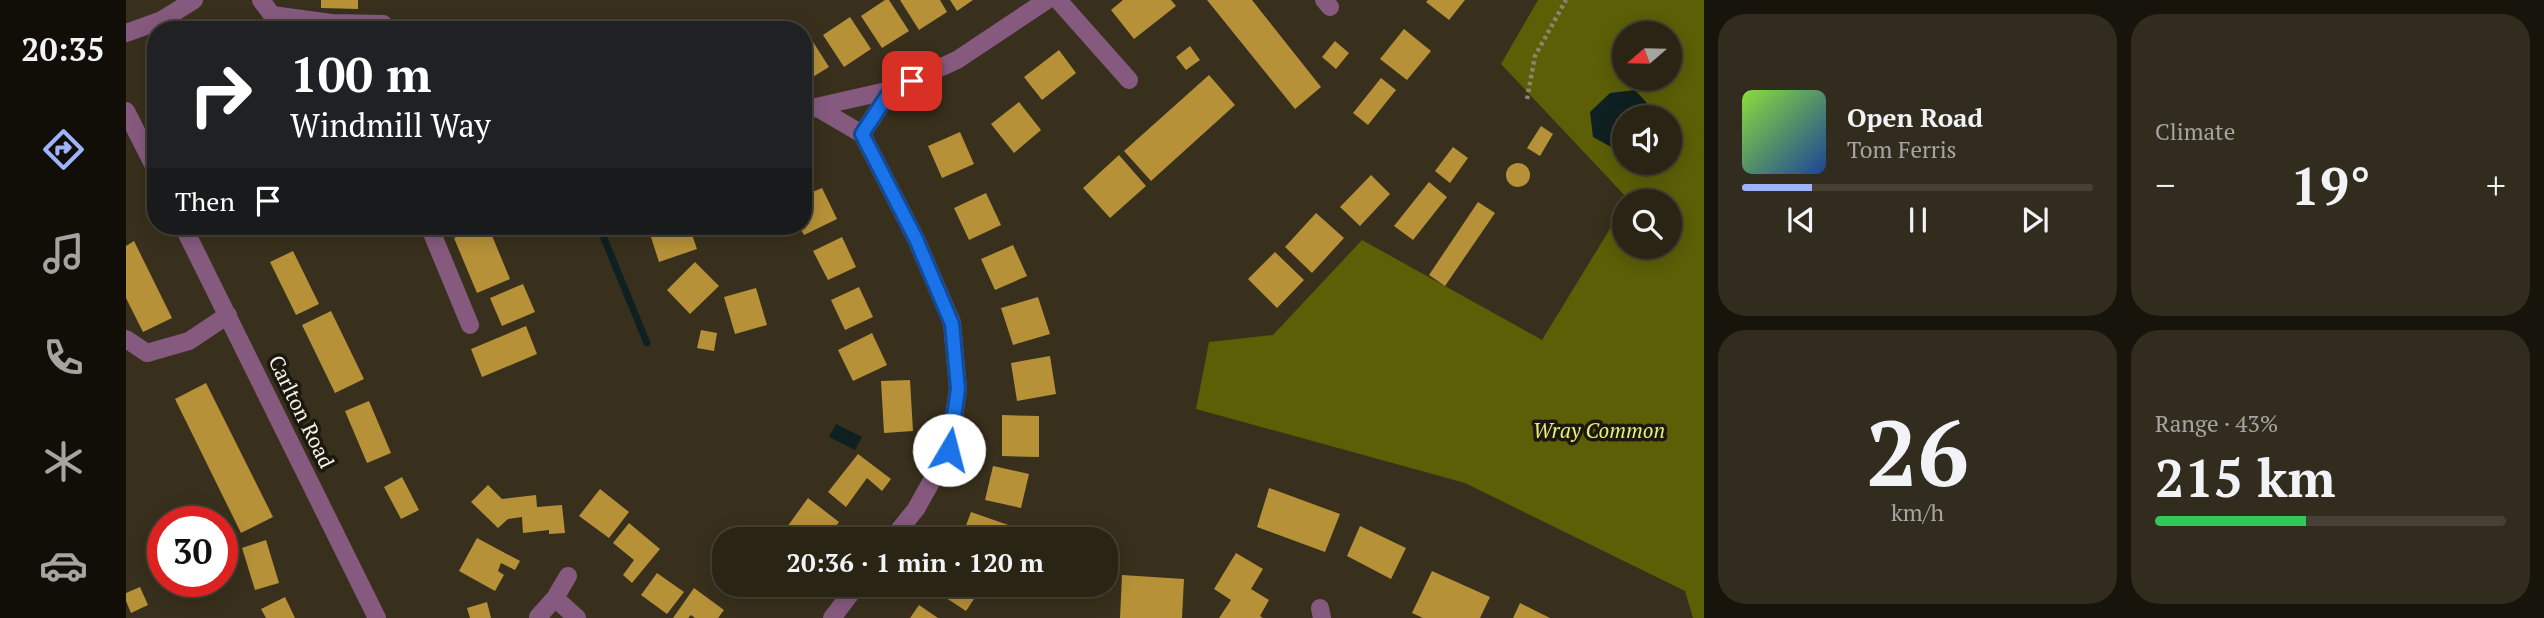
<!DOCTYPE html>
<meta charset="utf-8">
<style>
:root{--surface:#2a2415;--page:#322c1e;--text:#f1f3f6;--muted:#a5a4a0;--line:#464134;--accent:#9fb3fd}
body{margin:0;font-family:"PT Serif",serif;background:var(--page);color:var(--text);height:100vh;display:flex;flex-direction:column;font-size:26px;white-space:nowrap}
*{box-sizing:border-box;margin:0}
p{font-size:23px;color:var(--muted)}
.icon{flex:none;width:38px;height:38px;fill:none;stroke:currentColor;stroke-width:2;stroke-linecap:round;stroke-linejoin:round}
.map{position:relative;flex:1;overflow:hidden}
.sheet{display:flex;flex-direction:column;gap:14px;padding:14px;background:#17140c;width:840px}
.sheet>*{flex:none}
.top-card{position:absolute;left:21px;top:21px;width:665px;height:214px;border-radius:28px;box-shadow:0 4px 18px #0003,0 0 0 2px var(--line);background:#202124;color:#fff;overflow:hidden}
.needle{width:46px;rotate:250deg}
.tools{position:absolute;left:1486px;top:21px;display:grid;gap:14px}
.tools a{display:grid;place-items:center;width:70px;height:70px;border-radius:50%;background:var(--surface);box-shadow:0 4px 18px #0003,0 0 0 2px var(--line);font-size:35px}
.speed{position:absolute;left:21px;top:506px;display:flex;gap:14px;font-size:35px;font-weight:700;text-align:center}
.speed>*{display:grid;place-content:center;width:91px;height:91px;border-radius:50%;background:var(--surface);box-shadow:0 4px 18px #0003,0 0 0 2px var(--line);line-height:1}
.speed .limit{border:10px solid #d22;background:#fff;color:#111}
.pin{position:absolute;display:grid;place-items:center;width:60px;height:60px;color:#fff;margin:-30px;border-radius:14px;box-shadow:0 4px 10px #0006}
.me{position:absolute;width:77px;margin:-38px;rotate:8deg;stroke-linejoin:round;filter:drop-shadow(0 0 5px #0008)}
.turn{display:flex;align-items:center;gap:24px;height:147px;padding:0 28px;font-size:32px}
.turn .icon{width:91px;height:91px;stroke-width:2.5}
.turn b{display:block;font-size:49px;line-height:60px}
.then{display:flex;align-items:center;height:66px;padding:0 28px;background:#0003;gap:14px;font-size:26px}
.big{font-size:52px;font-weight:600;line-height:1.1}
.sheet .tile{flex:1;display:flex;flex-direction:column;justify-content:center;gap:10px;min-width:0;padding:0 24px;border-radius:28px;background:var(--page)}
.sheet .dial{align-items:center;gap:0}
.dial b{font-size:91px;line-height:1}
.song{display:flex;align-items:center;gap:21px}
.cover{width:84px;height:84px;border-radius:10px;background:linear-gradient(135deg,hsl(90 70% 55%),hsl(220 70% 35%))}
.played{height:7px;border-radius:4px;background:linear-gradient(90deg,var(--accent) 20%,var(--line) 20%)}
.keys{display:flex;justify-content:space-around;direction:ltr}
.heat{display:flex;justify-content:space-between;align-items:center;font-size:38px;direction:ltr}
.charge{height:10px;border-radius:5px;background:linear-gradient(90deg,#34c759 43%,var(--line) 0)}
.sheet .tiles{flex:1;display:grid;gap:14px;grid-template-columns:repeat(2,1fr)}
.trip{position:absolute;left:586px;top:527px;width:406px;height:70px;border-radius:28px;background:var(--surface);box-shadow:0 4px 18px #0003,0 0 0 2px var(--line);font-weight:600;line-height:70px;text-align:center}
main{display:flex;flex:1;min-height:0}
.tab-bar{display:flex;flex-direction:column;width:126px;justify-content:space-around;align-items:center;background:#110e08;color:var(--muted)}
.tab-bar .icon{width:49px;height:49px}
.tab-bar .selected{color:var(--accent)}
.tab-bar b{font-size:32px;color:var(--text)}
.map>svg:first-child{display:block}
.green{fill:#5c5f06;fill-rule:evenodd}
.water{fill:#0f2022}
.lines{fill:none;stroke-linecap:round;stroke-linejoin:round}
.stream{stroke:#0f2022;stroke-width:7}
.building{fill:#b69138}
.path{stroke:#8b8473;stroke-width:4.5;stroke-dasharray:3.5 3.5;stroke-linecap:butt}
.street{stroke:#865a7f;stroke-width:18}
.route-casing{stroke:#114b97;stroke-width:18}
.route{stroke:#1a73e8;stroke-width:12}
.labels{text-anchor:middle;stroke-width:7;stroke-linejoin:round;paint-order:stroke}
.street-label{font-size:21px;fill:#f8f2e6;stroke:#1c1810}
.park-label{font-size:21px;font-style:italic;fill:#e7ed75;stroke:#1c1810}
</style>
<main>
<nav class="tab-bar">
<b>20:35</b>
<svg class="icon selected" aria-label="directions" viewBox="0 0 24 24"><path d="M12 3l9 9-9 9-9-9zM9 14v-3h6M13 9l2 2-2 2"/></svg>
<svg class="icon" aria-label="music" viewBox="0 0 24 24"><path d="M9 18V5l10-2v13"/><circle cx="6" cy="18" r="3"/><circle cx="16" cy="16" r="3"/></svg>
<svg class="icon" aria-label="phone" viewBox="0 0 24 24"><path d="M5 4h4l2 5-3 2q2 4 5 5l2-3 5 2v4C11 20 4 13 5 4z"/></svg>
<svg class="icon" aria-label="climate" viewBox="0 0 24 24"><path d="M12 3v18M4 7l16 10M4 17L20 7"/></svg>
<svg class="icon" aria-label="car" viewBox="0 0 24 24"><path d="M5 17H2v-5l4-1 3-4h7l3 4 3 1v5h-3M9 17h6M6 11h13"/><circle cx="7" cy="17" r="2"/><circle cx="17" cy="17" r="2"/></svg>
</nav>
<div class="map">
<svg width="1578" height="618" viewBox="0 0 1578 618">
<rect width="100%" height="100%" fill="#38301c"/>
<path class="green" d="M1412 0H1578V618H1567L1559 591 1339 483 1070 409 1083 342 1147 335 1236 240 1416 340 1498 206V247H1544V201H1501L1502 199 1375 64ZM1498 33H1544V79H1498ZM1498 117H1544V163H1498Z"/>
<path class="water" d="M1509 90 1531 114V117H1498V153H1496L1467 137 1464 112 1484 93Z
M710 424 736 437 729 450 703 437Z"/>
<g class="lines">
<path class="stream" d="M473 226 521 343"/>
</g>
<path class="building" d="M195 0H232V9L195 8Z
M759 0H763L783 31 756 48 735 16Z
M774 0H814L821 12 793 30Z
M824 0H847L831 11Z
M997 0H1045L1050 6 1008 39 985 10Z
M1081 0H1126L1195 87 1169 109Z
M1302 0H1339L1323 20 1300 2Z
M724 17 745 49 718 67 697 35Z
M1278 29 1305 51 1281 80 1254 59Z
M682 34 703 67 677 83V37Z
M1209 41 1223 53 1210 69 1196 57Z
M1064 46 1074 60 1060 70 1050 57Z
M933 50 950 73 916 100 898 77Z
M1083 75 1109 105 1025 181 998 151Z
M1255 78 1270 90 1242 125 1227 113Z
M893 102 915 130 888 153 865 124Z
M1415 126 1427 134 1414 156 1401 148Z
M834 132 848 164 816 178 802 146Z
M1327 147 1342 158 1324 183 1309 171Z
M993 155 1020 186 984 218 957 188Z
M1380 175a12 12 0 1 1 24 0a12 12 0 1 1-24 0Z
M1245 175 1264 194 1234 226 1214 207Z
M1303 182 1321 197 1287 240 1268 226Z
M696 188 711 219 678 235 673 226H677V196Z
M860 193 875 225 843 240 828 208Z
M1352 202 1369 213 1319 286 1303 275Z
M1190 213 1218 238 1186 273 1159 247Z
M357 226H362L384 279 351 293 328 238Z
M537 226H563L571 249 533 262 523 231Z
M716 237 730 267 702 280 687 251Z
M8 241 46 318 17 332 0 298V246Z
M887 245 901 276 869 290 855 259Z
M167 251 193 304 170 315 144 262Z
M1149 252 1178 280 1151 308 1122 279Z
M569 262 593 286 564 314 541 290Z
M397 284 409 312 376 326 364 298Z
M733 287 747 317 719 330 705 300Z
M630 288 641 325 609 334 598 297Z
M912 297 924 334 887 345 875 308Z
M205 311 238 379 209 393 176 325Z
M400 326 411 354 356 377 345 349Z
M575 330 591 333 588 351 571 348Z
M746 333 761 365 727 381 712 350Z
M924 356 930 394 891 401 885 363Z
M784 380 787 431 758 433 755 381Z
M80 383 147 517 115 533 49 399Z
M243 401 265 453 241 463 219 411Z
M876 415 913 416V457L876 456Z
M732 454 765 479 756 491 741 478 720 507 702 492Z
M867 466 903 474 895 508 859 500Z
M276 477 293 510 275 519 258 487Z
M362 485 376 499 410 495 411 507 436 505 439 533 423 534V530L397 533 396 517 382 519 372 528 345 502Z
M1143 488 1214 514 1199 552 1131 527Z
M474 489 503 512 483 538 453 516Z
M682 498 713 522 700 539H677L661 527Z
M845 512 888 527 883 539H835Z
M503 523 534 549 506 583 497 575 508 560 487 543Z
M1234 526 1280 548 1265 579 1221 556Z
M351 538 394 561 389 570 375 563 372 571 378 575 369 591 333 571Z
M140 540 153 583 129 590 116 548Z
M1110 553 1137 569 1125 589 1143 600 1134 616 1137 618H1093L1105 600 1088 589Z
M1306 571 1364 597 1354 618H1297L1286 613Z
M531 573 558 592 541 614 515 595Z
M996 575 1058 579 1056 618H994Z
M812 584H858L840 611 808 590Z
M14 587 22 605 5 613 0 601V593Z
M568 588 598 610 592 618H569L565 615 562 618H547Z
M159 597 169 618H140L135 609Z
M361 602 365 618H344L341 608Z
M1394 603 1424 618H1387Z
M793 605 812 618H784Z"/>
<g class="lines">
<path class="path" d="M1401 99 1409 56 1440 0"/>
<path class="street" d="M135 0 146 15 205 23 257 24 262 30
M932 0 1003 80
M1198 0 1204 7
M0 33 36 20 68 0
M690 107 736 134
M0 111 30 170
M677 113 690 107 765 90
M57 226 251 618
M303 226 344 325
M0 339 21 353 63 341 102 315
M766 539 790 509 823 450 832 389 826 323 790 239 736 134 765 90 831 60 921 0
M429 598 442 576
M1194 608 1196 618
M412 617 429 598 451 618
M706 618 732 584"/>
</g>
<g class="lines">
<g class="route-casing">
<path id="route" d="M786 81 765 90 736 134 790 239 826 324 832 389 823 450"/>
</g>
<use href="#route" class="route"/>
</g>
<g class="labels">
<g class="street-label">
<text transform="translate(175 412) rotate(64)" y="7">Carlton Road</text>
</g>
<g class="park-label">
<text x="1473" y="438">Wray Common</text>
</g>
</g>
</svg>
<div class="tools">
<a><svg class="needle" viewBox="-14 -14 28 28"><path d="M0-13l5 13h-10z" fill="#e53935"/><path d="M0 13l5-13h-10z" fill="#a5a4a0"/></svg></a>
<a><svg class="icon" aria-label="sound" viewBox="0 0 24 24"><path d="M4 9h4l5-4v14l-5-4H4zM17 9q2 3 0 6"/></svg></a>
<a><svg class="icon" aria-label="search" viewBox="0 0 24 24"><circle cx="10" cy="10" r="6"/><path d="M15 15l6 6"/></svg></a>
</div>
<div class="speed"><div class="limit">30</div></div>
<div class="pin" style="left:786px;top:81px;background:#d93025"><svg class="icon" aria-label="arrive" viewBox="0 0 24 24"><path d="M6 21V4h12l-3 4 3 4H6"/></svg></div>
<svg class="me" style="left:823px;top:450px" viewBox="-20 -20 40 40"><circle r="19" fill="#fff"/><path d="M0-13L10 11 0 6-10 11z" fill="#1a73e8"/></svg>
<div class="trip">20:36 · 1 min · 120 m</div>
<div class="top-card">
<div class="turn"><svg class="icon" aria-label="right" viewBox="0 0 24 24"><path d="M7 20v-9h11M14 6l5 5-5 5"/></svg><div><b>100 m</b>Windmill Way</div></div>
<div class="then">Then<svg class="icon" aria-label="arrive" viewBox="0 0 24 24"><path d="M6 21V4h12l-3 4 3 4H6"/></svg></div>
</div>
</div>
<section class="sheet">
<div class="tiles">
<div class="tile">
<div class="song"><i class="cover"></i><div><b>Open Road</b><p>Tom Ferris</p></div></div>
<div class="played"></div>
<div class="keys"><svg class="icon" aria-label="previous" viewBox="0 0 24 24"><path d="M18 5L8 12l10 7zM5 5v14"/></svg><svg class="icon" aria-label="pause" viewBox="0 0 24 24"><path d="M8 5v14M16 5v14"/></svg><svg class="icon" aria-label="next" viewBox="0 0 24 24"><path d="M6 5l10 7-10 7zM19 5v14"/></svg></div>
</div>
<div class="tile"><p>Climate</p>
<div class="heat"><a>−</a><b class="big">19°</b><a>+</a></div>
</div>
<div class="tile dial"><b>26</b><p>km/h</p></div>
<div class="tile"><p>Range · 43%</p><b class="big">215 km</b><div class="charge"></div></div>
</div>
</section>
</main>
